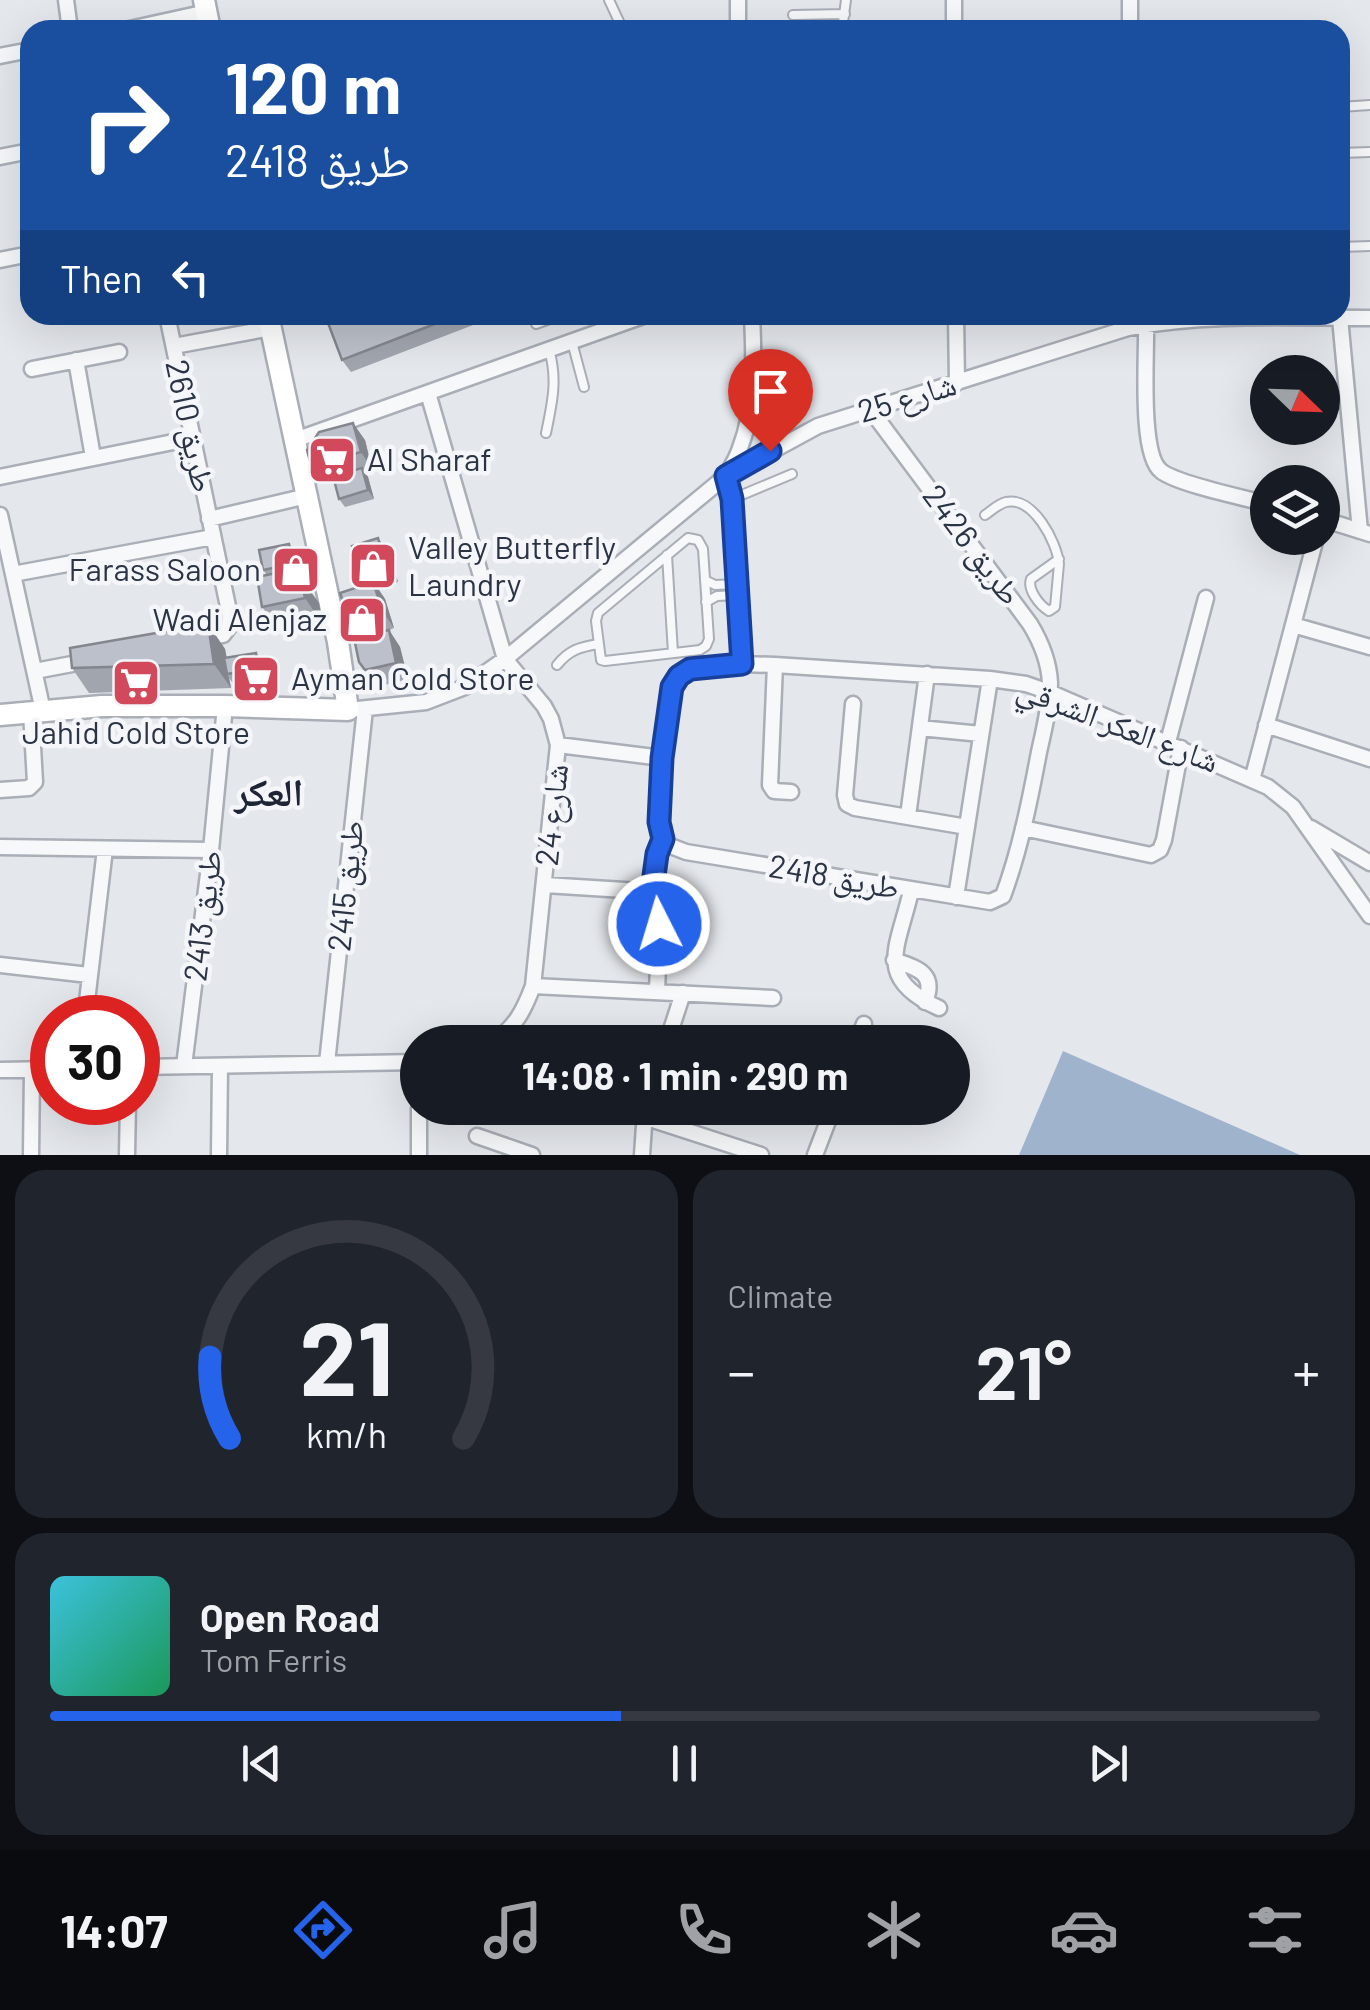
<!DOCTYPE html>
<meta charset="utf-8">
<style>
:root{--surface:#171b24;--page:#20242c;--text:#f1f3f6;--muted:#9ea1a6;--line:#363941;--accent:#2563eb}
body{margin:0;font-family:Barlow,"Noto Naskh Arabic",sans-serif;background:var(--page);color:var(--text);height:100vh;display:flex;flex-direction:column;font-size:38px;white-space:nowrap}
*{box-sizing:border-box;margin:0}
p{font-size:32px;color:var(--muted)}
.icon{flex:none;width:55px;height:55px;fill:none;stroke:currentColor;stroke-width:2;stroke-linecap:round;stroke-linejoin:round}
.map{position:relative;height:1155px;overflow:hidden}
.panel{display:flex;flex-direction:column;gap:15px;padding:15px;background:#0d0f14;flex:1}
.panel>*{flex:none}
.guide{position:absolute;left:20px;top:20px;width:1330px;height:305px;border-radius:30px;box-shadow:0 10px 40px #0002;background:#1a4fa0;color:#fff;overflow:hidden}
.needle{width:65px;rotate:113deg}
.controls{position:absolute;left:1250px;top:355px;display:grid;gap:20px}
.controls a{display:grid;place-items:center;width:90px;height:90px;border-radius:50%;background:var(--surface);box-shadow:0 10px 40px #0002;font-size:50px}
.speed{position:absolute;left:30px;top:995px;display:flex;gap:20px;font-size:50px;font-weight:700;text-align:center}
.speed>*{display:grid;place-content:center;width:130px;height:130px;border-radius:50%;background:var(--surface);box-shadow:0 10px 40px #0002;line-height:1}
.speed .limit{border:15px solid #d22;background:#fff;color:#111}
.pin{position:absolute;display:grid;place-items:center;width:85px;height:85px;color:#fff;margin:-102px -42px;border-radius:50% 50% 50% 0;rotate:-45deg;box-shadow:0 0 10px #0007}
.pin .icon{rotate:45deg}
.me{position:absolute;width:110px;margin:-55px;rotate:355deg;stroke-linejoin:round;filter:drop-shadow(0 0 8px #0008)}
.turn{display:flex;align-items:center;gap:35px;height:210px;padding:0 40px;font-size:45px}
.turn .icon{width:130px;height:130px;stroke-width:2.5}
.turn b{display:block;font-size:70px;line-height:85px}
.then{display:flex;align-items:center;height:95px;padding:0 40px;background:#0003;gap:20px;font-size:38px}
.big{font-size:75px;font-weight:700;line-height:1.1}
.panel .tile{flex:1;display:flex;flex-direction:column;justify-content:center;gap:15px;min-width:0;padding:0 35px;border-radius:30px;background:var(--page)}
.panel .dial{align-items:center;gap:0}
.dial svg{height:260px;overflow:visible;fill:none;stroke:var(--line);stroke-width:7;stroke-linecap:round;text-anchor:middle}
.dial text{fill:var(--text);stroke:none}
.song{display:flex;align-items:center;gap:30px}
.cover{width:120px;height:120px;border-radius:15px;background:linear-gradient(135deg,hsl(190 70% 55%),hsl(150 70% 35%))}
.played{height:10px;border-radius:5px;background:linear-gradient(90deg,var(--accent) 45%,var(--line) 45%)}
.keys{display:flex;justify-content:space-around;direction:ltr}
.heat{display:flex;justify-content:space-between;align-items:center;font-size:55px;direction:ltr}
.panel .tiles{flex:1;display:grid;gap:15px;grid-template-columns:1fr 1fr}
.tile:last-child{grid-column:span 2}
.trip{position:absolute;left:400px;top:1025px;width:570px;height:100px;border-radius:50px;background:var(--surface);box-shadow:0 10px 40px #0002;font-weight:700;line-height:100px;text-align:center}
.menu{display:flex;height:160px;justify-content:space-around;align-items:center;background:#090b0e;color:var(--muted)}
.menu .icon{width:70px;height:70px}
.menu .current{color:var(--accent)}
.menu b{font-size:45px;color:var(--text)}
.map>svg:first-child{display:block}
.water{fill:#9fb4cc}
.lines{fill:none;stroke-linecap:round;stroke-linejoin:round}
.lane-casing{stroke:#a9aeb7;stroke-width:12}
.street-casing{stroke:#a9aeb7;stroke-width:19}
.secondary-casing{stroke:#a9aeb7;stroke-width:25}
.lane{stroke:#f7f8fa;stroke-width:8}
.street{stroke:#f7f8fa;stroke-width:14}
.secondary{stroke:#fff;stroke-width:20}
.wall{fill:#a1a5ae}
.shaded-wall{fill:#83868d}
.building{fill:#bbc0ca;stroke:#83868d;stroke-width:2.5}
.route-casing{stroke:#184099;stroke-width:25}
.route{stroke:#2563eb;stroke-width:18}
.labels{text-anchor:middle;stroke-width:9;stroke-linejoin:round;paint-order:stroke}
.street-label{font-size:32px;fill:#2b3445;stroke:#f4f6f9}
.poi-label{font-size:32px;fill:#2b3445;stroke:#f4f6f9;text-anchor:start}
.quarter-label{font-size:38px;font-weight:bold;fill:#1d2536;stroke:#f4f6f9}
</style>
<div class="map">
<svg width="1370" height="1155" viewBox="0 0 1370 1155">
<rect width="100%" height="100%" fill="#e4e7ec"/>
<path class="water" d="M1063 1051 1300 1155H1019Z"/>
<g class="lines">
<g class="lane-casing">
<path id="lane" d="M609 0 623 30
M793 15 845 14
M842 30 846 0
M1340 107 1370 105
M1340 153 1370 152
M1340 247 1370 246
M536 324 561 315
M572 342 584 387
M546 433C552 404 558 379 549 350
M732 499 792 474
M985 515C991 511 998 504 1006 502 1033 496 1057 542 1059 564L1055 607 1049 611C1039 605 1027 589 1031 579L1059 559
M688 538 698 540 703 549 709 639 706 646 700 650 605 661 601 660 596 621 598 613Z
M667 555 673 653
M705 580 715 585 737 584
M706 602 717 596 738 595
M557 665C569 650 580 647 598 644"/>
</g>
<g class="street-casing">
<path id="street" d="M66 0 70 30
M738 0V30
M125 30 207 12
M954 30V0
M1130 30V0
M0 56 30 50
M0 157 30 151
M0 260 30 254
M167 315 230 616 229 627 223 635 198 640
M956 315 957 383
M1340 318 1360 531
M1146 324C1147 354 1139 454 1161 471 1177 484 1245 498 1268 504
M174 346 271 328
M76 360 93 457
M32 369 119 352
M428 393 505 659 544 706 551 719 558 745 533 986C524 1010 515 1028 493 1042
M870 409 1030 624C1041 642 1049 661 1050 683 1050 705 1044 730 1039 752 1030 800 1020 850 1003 896L990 902 686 852 668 845 660 831 662 758 671 687 679 675 690 669 742 664 775 665 990 679 1026 684 1049 692 1268 787 1293 807 1370 916
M295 440 646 315
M0 477 193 438
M0 515 43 711
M209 519 307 496
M1322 519 1370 534
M13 574 213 537
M1293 625 1370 647
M742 664 732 499 726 476C731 467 737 458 740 448 756 407 754 358 752 315
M775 665 770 785 774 791 791 792
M35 671 88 661
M853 704 845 795 847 804 855 808 967 827
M348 710 426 702 465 687 505 659 726 476 818 426 1128 328C1207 313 1290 318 1370 318
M1266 725 1370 759
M920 728 981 734
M1168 742 1206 598
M558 745 662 758
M1252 780 1316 538
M0 790 29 788 35 782 31 712
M908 816 927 674
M1023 828 1151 855 1160 850 1164 840 1181 748
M1311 828 1370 863
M0 847 211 850
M545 885 656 892
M911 891C898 948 873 978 939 1008
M956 897 990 679
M894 960C917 968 937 973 925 1002
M0 965 89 975
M533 986 773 998
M657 991C658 967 659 943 659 919 658 890 651 866 663 839
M85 1018 105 849
M667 1042 683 993
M857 1042 864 1024
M327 1063 365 709
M184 1066 211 850 225 706
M138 1067 418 1062
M0 1070 52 1069
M644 1117 761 1155
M477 1136 532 1155
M31 1155 32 1070
M127 1155 128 1102
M219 1155 220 1066
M419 1155V1108
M642 1155 645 1111
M815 1155 833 1108"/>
</g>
<g class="secondary-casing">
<path id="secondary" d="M204 0 210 30
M0 715 102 706H225L348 710 338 642 268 315"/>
</g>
<use href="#lane" class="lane"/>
<use href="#street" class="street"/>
<use href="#secondary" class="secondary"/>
</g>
<path class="wall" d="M325 315H494V317L351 372 342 360Z
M365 440 372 469 364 471 368 477 374 499 345 507 339 499 334 479 322 482 311 465Z
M378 538 389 555 398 582 378 588 385 599 394 628 389 630 400 647 408 679 377 687 359 662 360 637 350 622 367 584 360 574Z
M289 544 300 560 304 581H303L319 603 322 623 280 631 262 607 267 575 263 570Z
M208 624 225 649 227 658 256 653 268 670 270 686 239 691 229 678 231 688 89 693 72 668Z"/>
<path class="shaded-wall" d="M353 423 365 440 372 469 361 452Z
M362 468 368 477 374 499 368 490Z
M378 538 389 555 398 582 386 566Z
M289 544 300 560 304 581 293 564Z
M291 570 303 587 301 579 319 603 322 623 293 580Z
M373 582 385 599 394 628 383 612Z
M208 624 225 649 229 674H227L229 678 231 688 214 664Z
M389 630 400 647 408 679 396 663Z
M256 653 268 670 270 686 258 669Z"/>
<path class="building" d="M325 315H458L342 360Z
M353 423 361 452 311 465 307 450 319 432Z
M362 468 368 490 339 499 333 476Z
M378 538 386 566 360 574 352 546Z
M289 544 293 564 263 570 259 550Z
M291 570 293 580 301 579 305 598 262 607 257 577Z
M373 582 383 612 350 622 340 593Z
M208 624 214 664 72 668 70 648Z
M389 630 396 663 365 670 359 662 354 638Z
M256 653 258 669 227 674 224 658Z"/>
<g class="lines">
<g class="route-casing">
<path id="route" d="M659 924 654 876 657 854 663 839 659 822 662 758 672 687 679 676 690 669 742 664 732 499 726 476 770 451"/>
</g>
<use href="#route" class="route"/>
</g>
<defs>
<g id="supermarket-square" transform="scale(2.5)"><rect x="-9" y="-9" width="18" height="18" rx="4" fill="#d1495b" stroke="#f4f6f9"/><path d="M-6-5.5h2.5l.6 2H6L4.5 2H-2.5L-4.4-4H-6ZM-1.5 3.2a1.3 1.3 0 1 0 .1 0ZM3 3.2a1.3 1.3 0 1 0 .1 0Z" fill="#fff"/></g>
<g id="shop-square" transform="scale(2.5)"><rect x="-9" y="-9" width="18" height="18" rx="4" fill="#d1495b" stroke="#f4f6f9"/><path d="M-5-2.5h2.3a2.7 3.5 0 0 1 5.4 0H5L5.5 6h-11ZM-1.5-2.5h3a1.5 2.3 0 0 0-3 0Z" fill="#fff"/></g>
</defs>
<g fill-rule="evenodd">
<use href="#supermarket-square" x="332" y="460"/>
<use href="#shop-square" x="373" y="566"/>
<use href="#shop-square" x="296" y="570"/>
<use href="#shop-square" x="362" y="620"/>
<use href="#supermarket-square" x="256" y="679"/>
<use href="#supermarket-square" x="136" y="683"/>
</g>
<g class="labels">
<g class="street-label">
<text transform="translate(907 398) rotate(-17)" y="11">شارع 25</text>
<text transform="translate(190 426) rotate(78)" y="11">طريق 2610</text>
<text transform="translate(972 545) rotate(53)" y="11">طريق 2426</text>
<text transform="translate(1118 725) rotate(21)" y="11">شارع العكر الشرقي</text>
<text transform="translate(552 815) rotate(-84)" y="11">شارع 24</text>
<text transform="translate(834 877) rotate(10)" y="11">طريق 2418</text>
<text transform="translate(346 886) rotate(-84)" y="11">طريق 2415</text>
<text transform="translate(203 916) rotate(-83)" y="11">طريق 2413</text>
</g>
<g class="poi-label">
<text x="367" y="471">Al Sharaf</text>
<text x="408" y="559">Valley Butterfly<tspan x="408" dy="37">Laundry</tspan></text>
<text x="261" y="581" text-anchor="end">Farass Saloon</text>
<text x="327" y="631" text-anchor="end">Wadi Alenjaz</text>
<text x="291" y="690">Ayman Cold Store</text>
<text x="136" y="744" text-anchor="middle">Jahid Cold Store</text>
</g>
<g class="quarter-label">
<text x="269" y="806">العكر</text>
</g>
</g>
</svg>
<div class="controls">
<a><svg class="needle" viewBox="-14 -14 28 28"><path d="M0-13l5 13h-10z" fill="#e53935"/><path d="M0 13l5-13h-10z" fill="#9ea1a6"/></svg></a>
<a><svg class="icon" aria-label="layers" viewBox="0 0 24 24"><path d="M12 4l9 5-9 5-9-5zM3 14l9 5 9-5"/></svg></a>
</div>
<div class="speed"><div class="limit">30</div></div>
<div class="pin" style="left:770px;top:451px;background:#d93025"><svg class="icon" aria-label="arrive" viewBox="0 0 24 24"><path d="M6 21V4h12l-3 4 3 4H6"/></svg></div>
<svg class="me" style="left:659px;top:924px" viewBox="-20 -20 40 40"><circle r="17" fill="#2563eb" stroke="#fff" stroke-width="3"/><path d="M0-11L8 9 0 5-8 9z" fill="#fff"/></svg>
<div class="trip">14:08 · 1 min · 290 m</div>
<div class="guide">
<div class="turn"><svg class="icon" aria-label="right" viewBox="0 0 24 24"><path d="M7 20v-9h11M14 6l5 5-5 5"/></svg><div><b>120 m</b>طريق 2418</div></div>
<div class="then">Then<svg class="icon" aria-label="left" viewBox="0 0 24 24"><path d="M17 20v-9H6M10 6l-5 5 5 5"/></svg></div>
</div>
</div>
<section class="panel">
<div class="tiles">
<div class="tile dial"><svg viewBox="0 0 100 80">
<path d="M14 69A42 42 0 1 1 86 69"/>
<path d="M14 69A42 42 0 0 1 8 44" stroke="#2563eb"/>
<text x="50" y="56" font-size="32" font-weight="700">21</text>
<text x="50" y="72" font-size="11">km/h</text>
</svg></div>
<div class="tile"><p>Climate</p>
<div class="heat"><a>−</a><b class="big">21°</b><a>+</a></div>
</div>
<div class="tile">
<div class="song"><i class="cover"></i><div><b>Open Road</b><p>Tom Ferris</p></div></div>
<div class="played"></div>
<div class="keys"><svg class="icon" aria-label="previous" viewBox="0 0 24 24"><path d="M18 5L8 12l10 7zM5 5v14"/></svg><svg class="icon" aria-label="pause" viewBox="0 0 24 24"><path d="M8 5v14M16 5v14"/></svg><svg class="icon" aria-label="next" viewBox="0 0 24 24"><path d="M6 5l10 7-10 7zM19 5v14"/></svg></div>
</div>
</div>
</section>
<nav class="menu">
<b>14:07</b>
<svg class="icon current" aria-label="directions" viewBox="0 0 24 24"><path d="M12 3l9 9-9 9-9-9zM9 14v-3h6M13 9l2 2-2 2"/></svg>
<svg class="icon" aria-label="music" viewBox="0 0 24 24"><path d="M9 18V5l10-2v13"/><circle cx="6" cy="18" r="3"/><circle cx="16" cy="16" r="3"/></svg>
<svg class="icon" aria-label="phone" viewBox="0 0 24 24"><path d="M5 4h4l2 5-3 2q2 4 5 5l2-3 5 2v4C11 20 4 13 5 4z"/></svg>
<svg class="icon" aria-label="climate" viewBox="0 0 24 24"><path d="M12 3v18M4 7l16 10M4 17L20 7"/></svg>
<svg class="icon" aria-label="car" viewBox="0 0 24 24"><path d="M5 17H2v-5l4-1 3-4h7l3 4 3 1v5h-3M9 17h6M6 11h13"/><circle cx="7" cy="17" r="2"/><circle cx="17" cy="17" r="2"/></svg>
<svg class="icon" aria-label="filters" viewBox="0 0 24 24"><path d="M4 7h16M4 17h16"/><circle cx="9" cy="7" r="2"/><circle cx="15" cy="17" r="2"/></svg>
</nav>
